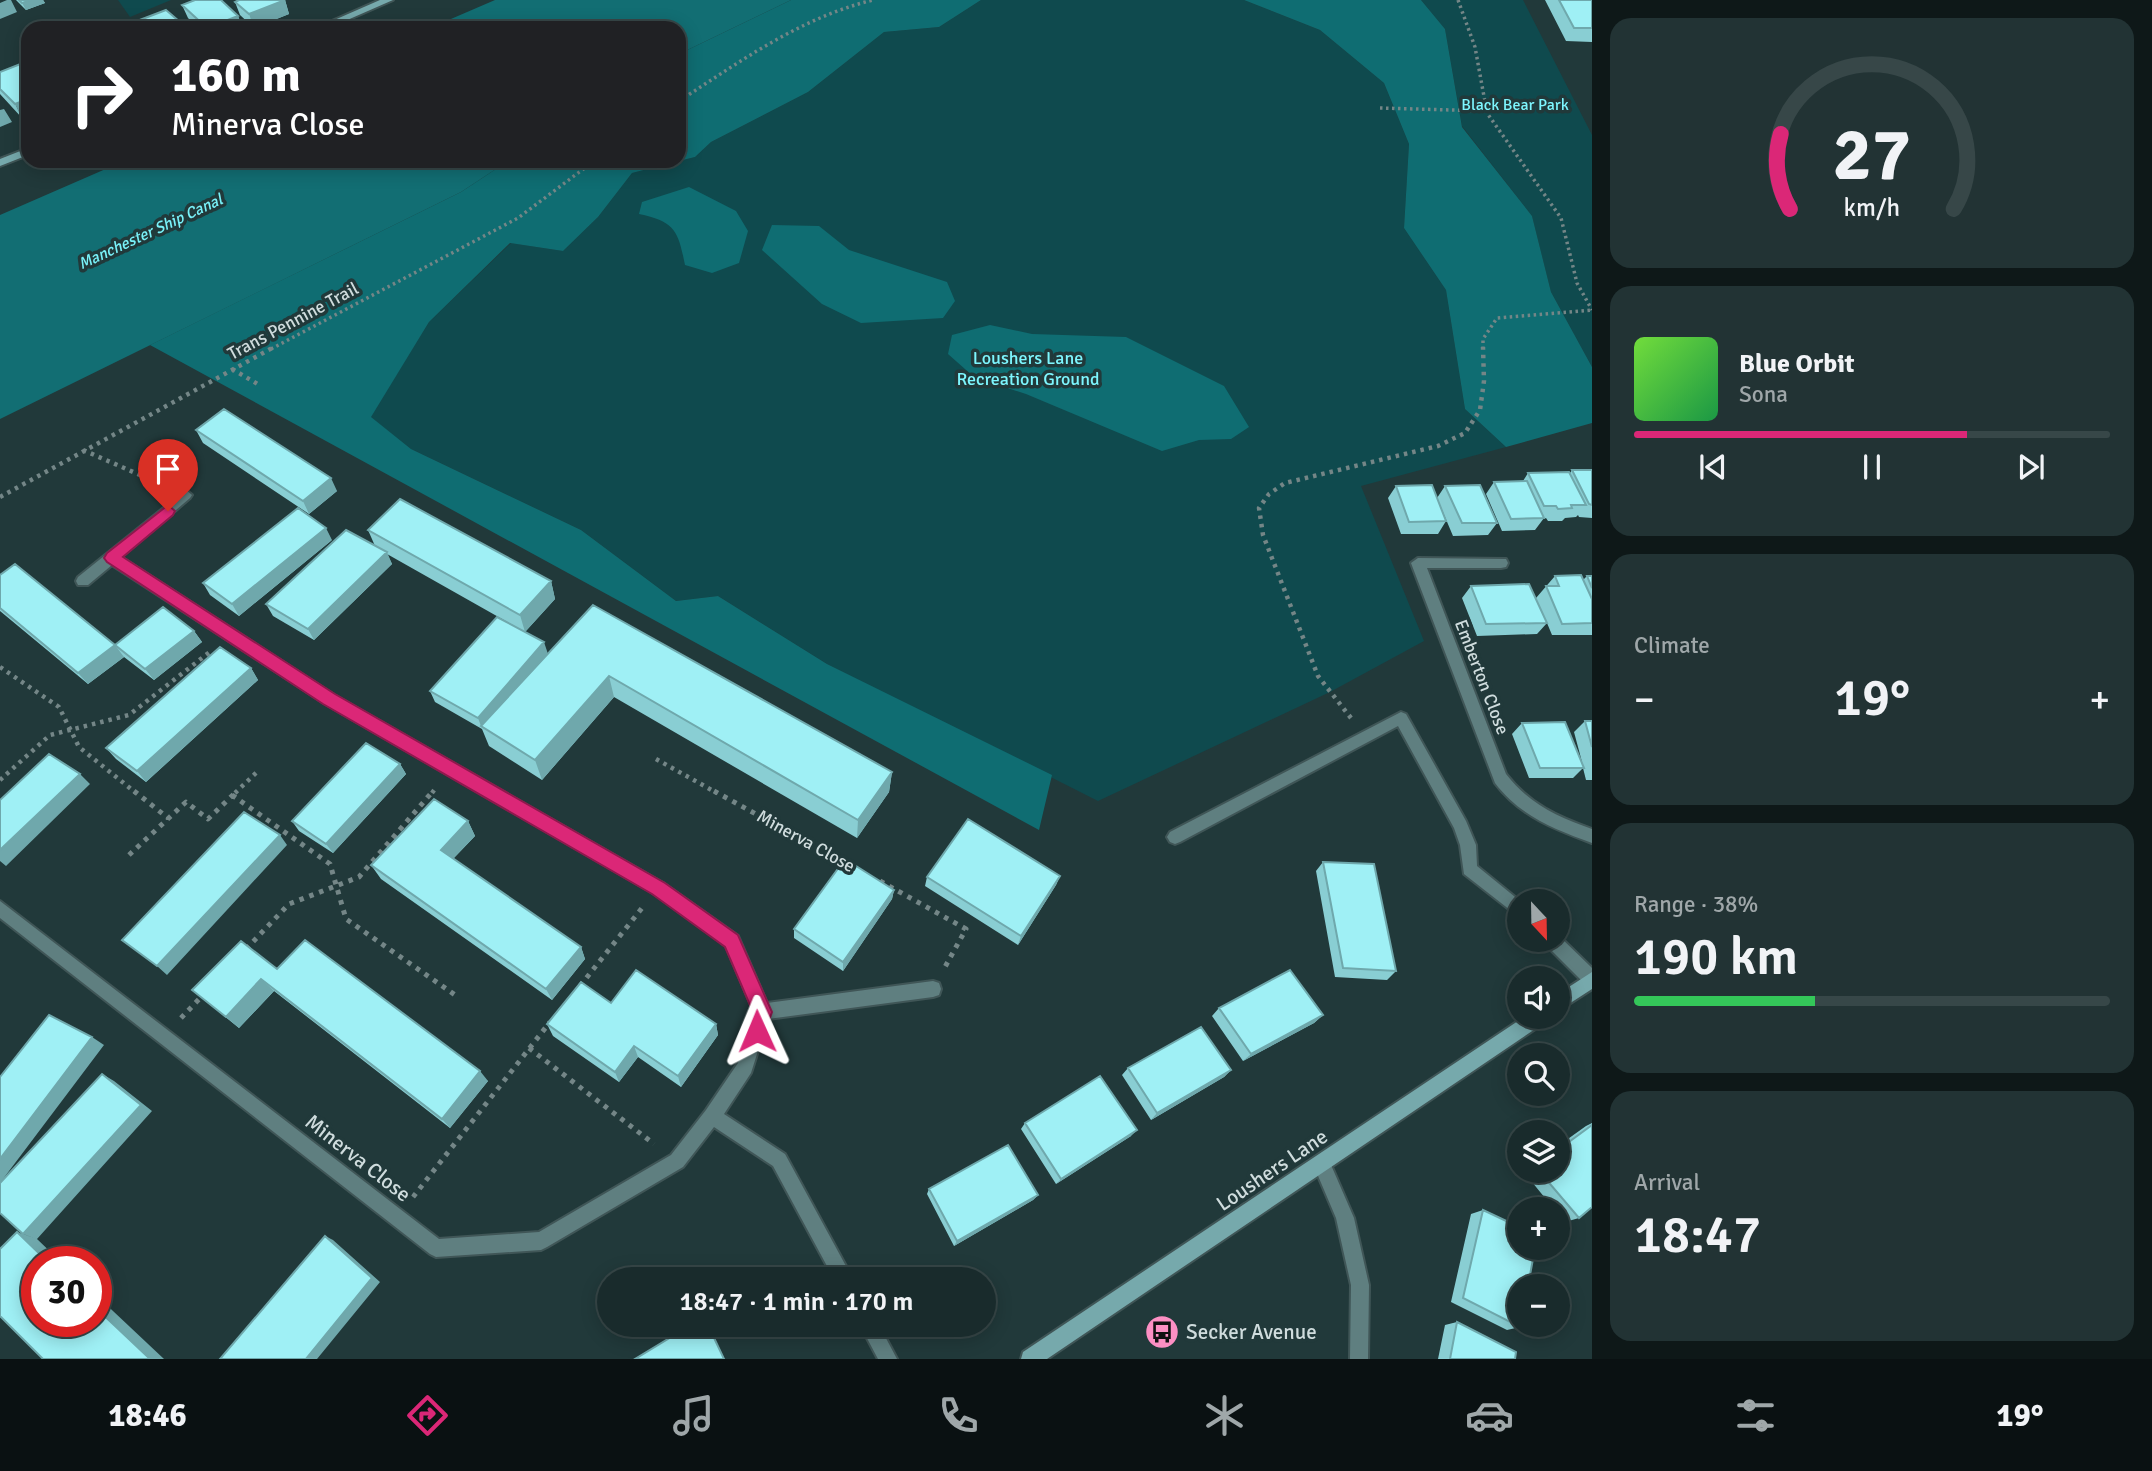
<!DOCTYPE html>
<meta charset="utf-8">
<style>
:root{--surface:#192b2c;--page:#223334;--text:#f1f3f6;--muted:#9fa7a9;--line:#374748;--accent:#db2777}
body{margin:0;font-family:Signika,sans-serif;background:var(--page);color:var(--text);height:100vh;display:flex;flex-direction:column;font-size:26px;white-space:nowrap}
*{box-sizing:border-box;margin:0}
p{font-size:23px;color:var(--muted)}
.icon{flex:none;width:38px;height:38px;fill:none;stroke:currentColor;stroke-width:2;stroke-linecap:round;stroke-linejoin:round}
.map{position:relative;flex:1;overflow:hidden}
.details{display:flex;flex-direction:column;gap:18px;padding:18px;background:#0e1818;width:560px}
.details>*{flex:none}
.top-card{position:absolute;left:21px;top:21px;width:665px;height:147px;border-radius:21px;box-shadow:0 4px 18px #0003,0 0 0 2px var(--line);background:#202124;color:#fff;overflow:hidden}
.needle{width:46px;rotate:158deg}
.tools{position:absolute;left:1507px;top:889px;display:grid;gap:14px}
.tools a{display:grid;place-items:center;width:63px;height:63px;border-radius:50%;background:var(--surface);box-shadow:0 4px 18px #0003,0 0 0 2px var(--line);font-size:35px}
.speed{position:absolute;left:21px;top:1246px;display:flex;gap:14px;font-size:35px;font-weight:700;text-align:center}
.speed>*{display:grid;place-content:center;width:91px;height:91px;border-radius:50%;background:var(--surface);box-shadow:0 4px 18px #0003,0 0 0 2px var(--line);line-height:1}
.speed .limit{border:10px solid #d22;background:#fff;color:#111}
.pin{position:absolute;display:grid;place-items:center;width:60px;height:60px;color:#fff;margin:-72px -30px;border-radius:50% 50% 50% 0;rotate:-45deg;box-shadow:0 0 7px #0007}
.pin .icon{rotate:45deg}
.me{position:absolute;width:77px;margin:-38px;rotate:359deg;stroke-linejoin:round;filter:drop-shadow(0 0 5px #0008)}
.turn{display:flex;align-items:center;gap:24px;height:147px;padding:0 35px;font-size:32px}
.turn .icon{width:91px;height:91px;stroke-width:2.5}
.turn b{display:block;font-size:49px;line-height:60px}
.big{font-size:52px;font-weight:600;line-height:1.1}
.details .card{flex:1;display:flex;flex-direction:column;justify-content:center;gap:10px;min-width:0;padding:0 24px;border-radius:21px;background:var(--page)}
.details .dial{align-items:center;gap:0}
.dial svg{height:182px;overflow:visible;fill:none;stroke:var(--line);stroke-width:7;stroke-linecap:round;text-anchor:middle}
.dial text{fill:var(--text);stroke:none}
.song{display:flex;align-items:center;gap:21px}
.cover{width:84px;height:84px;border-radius:10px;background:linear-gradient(135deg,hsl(100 70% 55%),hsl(140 70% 35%))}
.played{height:7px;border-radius:4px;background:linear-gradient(90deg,var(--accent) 70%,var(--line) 70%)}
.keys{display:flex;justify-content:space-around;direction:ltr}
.heat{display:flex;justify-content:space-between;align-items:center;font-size:38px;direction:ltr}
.charge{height:10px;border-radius:5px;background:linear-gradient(90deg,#34c759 38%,var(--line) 0)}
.trip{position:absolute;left:597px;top:1267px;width:399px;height:70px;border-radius:35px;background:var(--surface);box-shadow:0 4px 18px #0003,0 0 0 2px var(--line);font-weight:600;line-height:70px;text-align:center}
.menu{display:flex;height:112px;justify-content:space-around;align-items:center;background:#0a1112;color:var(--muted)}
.menu .icon{width:49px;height:49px}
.menu .on{color:var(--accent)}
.menu b{font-size:32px;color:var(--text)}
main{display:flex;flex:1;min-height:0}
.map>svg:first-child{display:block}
.green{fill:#0f4a4e}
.forest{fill:#0f6d72}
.water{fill:#126e73}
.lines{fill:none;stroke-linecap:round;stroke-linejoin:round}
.lane-casing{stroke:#405657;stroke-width:4}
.street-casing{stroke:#405657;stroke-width:4}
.secondary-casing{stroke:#405657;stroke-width:4}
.path-far2{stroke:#748687;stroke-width:3.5;stroke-dasharray:2.5 3.5;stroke-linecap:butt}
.path-far1{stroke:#748687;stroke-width:4.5;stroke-dasharray:3.5 5;stroke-linecap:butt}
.path{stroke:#748687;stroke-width:5;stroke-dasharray:4.5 6;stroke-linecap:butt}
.lane{fill:#5f7f80;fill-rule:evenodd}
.street{fill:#5f7f80;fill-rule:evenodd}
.secondary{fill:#76a9ac;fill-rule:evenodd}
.wall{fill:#89ced3}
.shaded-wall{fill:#6fa8ac}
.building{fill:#9ff0f5;stroke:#6fa8ac;stroke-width:2}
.route{fill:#db2777;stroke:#8e194d;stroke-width:2}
.labels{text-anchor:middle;stroke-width:7;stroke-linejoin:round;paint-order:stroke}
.far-park-label{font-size:16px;fill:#7df6fe;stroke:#21393a}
.far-water-label{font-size:16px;font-style:italic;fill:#79f2f9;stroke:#21393a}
.street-label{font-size:18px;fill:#cfdcdd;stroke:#21393a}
.park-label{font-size:18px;fill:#7df6fe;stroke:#21393a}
.near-street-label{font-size:21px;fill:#cfdcdd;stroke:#21393a}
.near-poi-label{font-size:21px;fill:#cfdcdd;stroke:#21393a;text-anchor:start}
</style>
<main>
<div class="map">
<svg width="1592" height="1359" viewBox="0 0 1592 1359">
<rect width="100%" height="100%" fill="#21393a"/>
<path class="green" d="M118 0H171L130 17Z
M981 0H1244L1320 30 1384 83 1409 144 1404 228 1446 290 1465 409 1506 447 1361 486 1424 641 1330 692 1098 801 827 664 718 596 676 601 581 530 411 449 370 417 429 322 511 243 563 251 598 217 632 173 695 157 711 142 808 92 884 32 939 27Z
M1421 0H1523L1592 135V367L1551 292 1532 216 1462 126 1445 29Z"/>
<path class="forest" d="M791 0H981L939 27 884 32 808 92 711 142 695 157 679 161V54Z
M1244 0H1421L1445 29 1462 127 1532 216 1551 292 1592 367V423L1506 447 1465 409 1446 290 1404 228 1409 144 1384 83 1320 30Z
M508 161H679L632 173 598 217 563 251 510 243 429 322 371 417 411 449 581 530 676 601 718 596 827 664 1052 775 1039 830 150 345 461 192Z
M689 187 736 211 748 231 739 263 712 273 685 265C678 231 676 222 639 214L642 202Z
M772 225 819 226 849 250 947 282 955 301 943 318 861 323 822 304 762 250Z
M990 325 1032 334 1126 337 1224 386 1249 427 1231 439 1199 440 1162 451 1026 394 974 377 948 354 952 335Z"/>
<path class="water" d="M495 0H791L679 54V28H430Z
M124 161H508L461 192 0 419V215Z"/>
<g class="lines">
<g class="lane-casing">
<path id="lane" d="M1401 712 1406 714 1466 821 1476 845 1477 866 1520 901 1519 917 1464 874 1460 845 1454 828 1398 726 1180 842 1175 844 1170 842 1167 837 1170 832Z
M1558 935 1592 968V987L1586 985 1546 945 1544 940H1558Z"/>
</g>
<g class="street-casing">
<path id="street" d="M186 490 192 495 190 498 121 557 334 695 663 883 738 936 767 1003 933 981 939 983 941 989 939 995 933 997 768 1019 751 1073 724 1114 785 1154 853 1279H834L773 1166 714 1127 683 1167 547 1247 541 1250 436 1257 430 1254 0 918V901L439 1239 539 1232 671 1155 706 1110 738 1063 754 1012 726 946 653 893 324 703 112 565 88 585H78L76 581 78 577Z
M1418 558 1506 559 1508 563 1506 567 1501 568H1427L1506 774C1529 804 1558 817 1592 829V843C1554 829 1520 816 1495 783L1411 563Z
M1322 1155 1328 1158 1354 1218 1369 1285 1368 1359H1350L1351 1285 1336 1218 1313 1164 1316 1158Z
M860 1325H879L897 1359H878Z"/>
</g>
<g class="secondary-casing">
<path id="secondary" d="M380 0H393L329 28H316Z
M28 148V155L0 166V159Z
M1592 972V989L1558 1011V994Z
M1524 1017H1546L1544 1023 1047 1359H1021L1023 1352Z"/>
</g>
<path class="path-far2" d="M1458 0 1475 47 1487 113 1561 218 1577 283 1592 310
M679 101C741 61 800 18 873 0
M1380 108 1487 111
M271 349 518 218 594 161
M1483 349V339L1497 318 1592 310"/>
<path class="path-far1" d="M232 369 261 386
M83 450 163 485
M0 497 274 347
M0 667 59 707 79 747 136 793
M1351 718 1318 676 1263 535 1259 508 1269 494 1285 483 1438 446 1465 433 1480 410 1484 381 1483 347
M656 759 717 793
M0 780 50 735 129 715 211 651
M235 793 257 772
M432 793 435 789"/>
<path class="path" d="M134 791 168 818
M714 791 847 864
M232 795 330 864 346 919 458 997
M129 855 186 802 208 819 237 791
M880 881 966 929 945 967
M246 949 289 904 359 877 433 791
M580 986 642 908
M181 1018 204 994
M529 1048 654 1144
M413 1197 550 1022"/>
<use href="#lane" class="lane"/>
<use href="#street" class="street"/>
<use href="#secondary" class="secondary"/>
</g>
<path class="wall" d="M16 0H43L45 3 26 10Z
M285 0 289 14 254 28 240 15 235 2Z
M1545 0H1592V42L1566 41Z
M182 5 238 16 243 28H198L188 18Z
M0 72 22 118 0 94Z
M196 430 337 491 309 514 203 443Z
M1572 470H1592V518L1579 517 1578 515 1576 517 1565 518 1562 521H1548L1546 518H1544L1535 530 1502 531 1486 494 1494 482 1523 481 1528 473H1570Z
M1396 486 1446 521 1438 534H1401L1388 498Z
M1445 486 1497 523 1488 535 1453 536 1437 498Z
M368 530 551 581 555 599 525 632 387 554 392 564 314 640 273 616 266 604 375 546Z
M332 540 239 616 210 595 203 583Z
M0 575 115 645 194 631 202 642 154 680 124 657 88 684 0 611Z
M1555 576 1583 580 1587 576H1592V635H1552L1547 623 1537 634 1477 636 1462 598 1471 586 1536 598Z
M593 605 892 772 889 792 857 838 614 697 542 780 489 746 482 729 435 702 430 691 548 654Z
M251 668 258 680 146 782 116 759 106 748Z
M1585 721H1592V780H1586L1583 768 1573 778H1529L1512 734 1522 723 1582 762 1574 732Z
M400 764 406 774 333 853 299 831 292 821Z
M468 821 475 836 453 859 581 947 585 959 552 1000 381 879 371 865Z
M1323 862 1396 971 1387 980 1335 977 1316 871Z
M1060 876 1056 885 1018 945 925 886 927 877Z
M894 890 892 899 843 971 794 938V929Z
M277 969 488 1081 450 1128 274 991 239 1028 192 990Z
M611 1003 716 1024 718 1035 681 1087 638 1057 619 1082 553 1036 547 1024Z
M1219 1008 1323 1015 1314 1023 1243 1061 1212 1016Z
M1128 1068 1231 1070 1224 1077 1151 1120 1122 1075Z
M1025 1123 1131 1136 1056 1184 1021 1129Z
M1592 1123V1207L1579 1218 1565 1222 1558 1214V1209H1554L1523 1171H1558V1146L1586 1126Z
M929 1189 1038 1195 1033 1200 954 1246 927 1194Z
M1483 1210 1520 1327 1507 1330 1451 1302 1471 1214Z
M1457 1322 1515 1359H1438L1445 1325Z"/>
<path class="shaded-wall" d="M7 0H11L17 12 0 19V3Z
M31 0H43L45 3 26 10 22 3Z
M285 0 289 14 254 28 249 14Z
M238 16 243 28H207Z
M28 99V115L22 118 15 104Z
M4 109 12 122 0 127V110Z
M331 478 337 491 309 514 303 501Z
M326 528 332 540 239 616 232 604Z
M387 552 392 564 314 640 308 629Z
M551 581 555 599 525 632 520 615Z
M194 631 202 642 154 680 145 669Z
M544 642 548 654 481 726 478 718Z
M115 645 124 657 88 684 78 673Z
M251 668 258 680 146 782 137 771Z
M609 676 614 697 542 780 535 760Z
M400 764 406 774 333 853 326 844Z
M892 772 889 792 857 838 858 820Z
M80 774 90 784 6 866 0 861V850Z
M468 821 475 836 448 864 441 850Z
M280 835 287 845 167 975 157 966Z
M1060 876 1056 885 1018 945 1021 936Z
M894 890 892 899 843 971V962Z
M581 947 585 959 552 1000 546 989Z
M261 979 274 991 239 1028 226 1017Z
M1323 1015 1314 1023 1243 1061 1251 1054Z
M716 1024 718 1035 681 1087 678 1076Z
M92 1037 104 1045 0 1183V1159Z
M634 1046 638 1057 619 1082 615 1072Z
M1231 1070 1224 1077 1151 1120 1157 1113Z
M480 1071 488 1081 450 1128 442 1119Z
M102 1074 114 1081 152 1111 37 1239 23 1234Z
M1137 1130 1131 1136 1056 1184 1061 1179Z
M1038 1195 1033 1200 954 1246 957 1241Z
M17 1232 37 1239 61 1262H48Z
M325 1236 333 1240 380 1282 317 1359H306Z
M96 1295 164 1359H150L96 1308Z"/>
<path class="building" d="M19 0H31L22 3Z
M195 0H221L238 16 207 28 182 5Z
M239 0H285L249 14 235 2Z
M1559 0H1592V28H1574Z
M166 10 187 28H137L132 23Z
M28 61V99L15 104 0 89V72Z
M224 409 331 478 303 501 196 430Z
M1572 470H1592V505L1589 504Z
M1569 472 1586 505H1571L1572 508 1558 509 1556 506H1544L1528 473Z
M1527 481 1544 518 1511 519 1494 482Z
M1432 485 1446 521 1409 522 1396 486Z
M1480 485 1497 523H1462L1445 486Z
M400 499 551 581 520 615 368 530Z
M298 508 326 528 232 604 203 583Z
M346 530 387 552 308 629 266 604Z
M15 564 115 645 163 607 194 631 145 669 115 645 78 673 0 608V575Z
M1581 575 1592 599V623L1562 624 1546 586H1559L1555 576Z
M1587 576H1592V588Z
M1529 584 1547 623 1486 624 1471 586Z
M593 605 892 772 858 820 609 676 535 760 481 726Z
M497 617 544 642 478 718 430 691Z
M220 647 251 668 137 771 106 748Z
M1585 721H1592V747Z
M1565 722 1584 768H1540L1522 723Z
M366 743 400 764 326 844 292 821Z
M49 754 80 774 0 850V800Z
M434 799 468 821 441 850 581 947 546 989 371 865Z
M244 812 280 835 157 966 122 940Z
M968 819 1060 876 1021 936 927 877Z
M845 859 894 890 843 962 794 929Z
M1323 862 1374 864 1396 971 1343 968Z
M305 940 480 1071 442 1119 261 979 226 1017 192 990 241 941 277 969Z
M636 970 716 1024 678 1076 634 1046 615 1072 547 1024 581 982 611 1003Z
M1290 970 1323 1015 1251 1054 1219 1008Z
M49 1015 92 1037 0 1159V1077Z
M1201 1027 1231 1070 1157 1113 1128 1068Z
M102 1074 141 1105 23 1234 0 1213V1183Z
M1100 1076 1137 1130 1061 1179 1025 1123Z
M1592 1125V1207L1579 1218 1539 1171H1558V1150Z
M1008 1145 1038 1195 957 1241 929 1189Z
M1483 1210 1519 1227V1248H1535L1528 1286H1519V1325H1521L1520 1327 1463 1298Z
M17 1232 48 1262H37V1321H96V1308L150 1359H43L0 1316V1249Z
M325 1236 372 1278 306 1359H220Z
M1457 1322 1516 1352 1515 1359H1450Z
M691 1325H708L724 1359H635Z"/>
<path class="route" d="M168 505 175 511 173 515 123 557 335 694 665 883 738 935 772 1012 763 1037 757 1040 750 1037 747 1031 753 1012 725 947 652 894 323 704 107 562 104 558 107 553Z"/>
<defs>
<g id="bus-disc" transform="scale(1.75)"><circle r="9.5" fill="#fc8fc3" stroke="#21393a"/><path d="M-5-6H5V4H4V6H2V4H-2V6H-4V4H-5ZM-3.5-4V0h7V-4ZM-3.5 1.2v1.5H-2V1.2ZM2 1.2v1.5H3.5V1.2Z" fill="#111"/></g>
</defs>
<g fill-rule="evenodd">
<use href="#bus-disc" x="1162" y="1332"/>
</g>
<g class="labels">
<g class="far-park-label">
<text x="1515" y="110">Black Bear Park</text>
</g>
<g class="far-water-label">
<text transform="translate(150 231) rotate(-25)" y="6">Manchester Ship Canal</text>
</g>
<g class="street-label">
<text transform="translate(293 321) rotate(-28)" y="6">Trans Pennine Trail</text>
<text transform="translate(1482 677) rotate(69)" y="6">Emberton Close</text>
<text transform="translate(806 841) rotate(29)" y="6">Minerva Close</text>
</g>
<g class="park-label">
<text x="1028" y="364">Loushers Lane<tspan x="1028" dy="21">Recreation Ground</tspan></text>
</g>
<g class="near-street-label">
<text transform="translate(358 1158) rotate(38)" y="7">Minerva Close</text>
<text transform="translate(1272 1170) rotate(-34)" y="7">Loushers Lane</text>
</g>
<g class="near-poi-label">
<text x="1186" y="1339">Secker Avenue</text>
</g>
</g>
</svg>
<div class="tools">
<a><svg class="needle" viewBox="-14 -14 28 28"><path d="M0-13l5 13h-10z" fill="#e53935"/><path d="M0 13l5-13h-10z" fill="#9fa7a9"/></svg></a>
<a><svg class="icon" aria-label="sound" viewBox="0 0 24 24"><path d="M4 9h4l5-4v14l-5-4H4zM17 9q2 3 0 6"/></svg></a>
<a><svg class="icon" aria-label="search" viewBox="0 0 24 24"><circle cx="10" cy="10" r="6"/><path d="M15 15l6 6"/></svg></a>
<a><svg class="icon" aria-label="layers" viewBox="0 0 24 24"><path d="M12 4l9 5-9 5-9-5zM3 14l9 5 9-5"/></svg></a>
<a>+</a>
<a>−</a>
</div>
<div class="speed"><div class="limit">30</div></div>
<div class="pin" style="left:168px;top:511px;background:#d93025"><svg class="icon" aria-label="arrive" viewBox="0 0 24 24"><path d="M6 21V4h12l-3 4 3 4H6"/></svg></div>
<svg class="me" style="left:757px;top:1031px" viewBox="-20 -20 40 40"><path d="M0-17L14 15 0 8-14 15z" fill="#db2777" stroke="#fff" stroke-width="4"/></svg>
<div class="trip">18:47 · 1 min · 170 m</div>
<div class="top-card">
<div class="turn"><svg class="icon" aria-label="right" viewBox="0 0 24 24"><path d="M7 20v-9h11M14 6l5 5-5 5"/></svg><div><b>160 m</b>Minerva Close</div></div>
</div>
</div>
<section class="details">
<div class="card dial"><svg viewBox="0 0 100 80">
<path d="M14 69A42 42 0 1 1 86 69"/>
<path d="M14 69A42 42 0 0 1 10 36" stroke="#db2777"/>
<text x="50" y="56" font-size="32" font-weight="700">27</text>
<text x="50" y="72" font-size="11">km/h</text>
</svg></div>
<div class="card">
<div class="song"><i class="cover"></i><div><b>Blue Orbit</b><p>Sona</p></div></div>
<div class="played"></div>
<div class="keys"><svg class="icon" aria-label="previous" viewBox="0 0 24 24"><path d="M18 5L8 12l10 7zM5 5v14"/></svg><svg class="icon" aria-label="pause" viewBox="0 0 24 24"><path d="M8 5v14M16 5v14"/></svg><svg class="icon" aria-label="next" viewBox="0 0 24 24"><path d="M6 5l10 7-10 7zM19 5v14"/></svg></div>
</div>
<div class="card"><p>Climate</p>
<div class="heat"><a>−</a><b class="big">19°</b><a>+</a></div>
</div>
<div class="card"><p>Range · 38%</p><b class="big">190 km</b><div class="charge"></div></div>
<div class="card"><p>Arrival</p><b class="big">18:47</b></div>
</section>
</main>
<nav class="menu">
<b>18:46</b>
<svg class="icon on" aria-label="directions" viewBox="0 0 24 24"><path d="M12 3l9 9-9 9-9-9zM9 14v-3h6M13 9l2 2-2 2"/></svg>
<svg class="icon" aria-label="music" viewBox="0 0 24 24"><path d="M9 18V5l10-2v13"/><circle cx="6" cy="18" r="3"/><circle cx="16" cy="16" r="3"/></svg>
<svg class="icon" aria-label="phone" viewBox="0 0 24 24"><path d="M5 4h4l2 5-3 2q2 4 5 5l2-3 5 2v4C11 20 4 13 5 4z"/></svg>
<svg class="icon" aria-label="climate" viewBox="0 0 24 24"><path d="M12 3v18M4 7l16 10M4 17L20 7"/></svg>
<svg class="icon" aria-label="car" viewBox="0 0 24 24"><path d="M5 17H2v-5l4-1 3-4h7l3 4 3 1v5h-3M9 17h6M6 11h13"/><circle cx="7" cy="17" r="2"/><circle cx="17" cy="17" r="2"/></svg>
<svg class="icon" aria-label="filters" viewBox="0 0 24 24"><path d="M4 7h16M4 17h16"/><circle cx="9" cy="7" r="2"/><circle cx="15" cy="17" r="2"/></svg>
<b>19°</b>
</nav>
